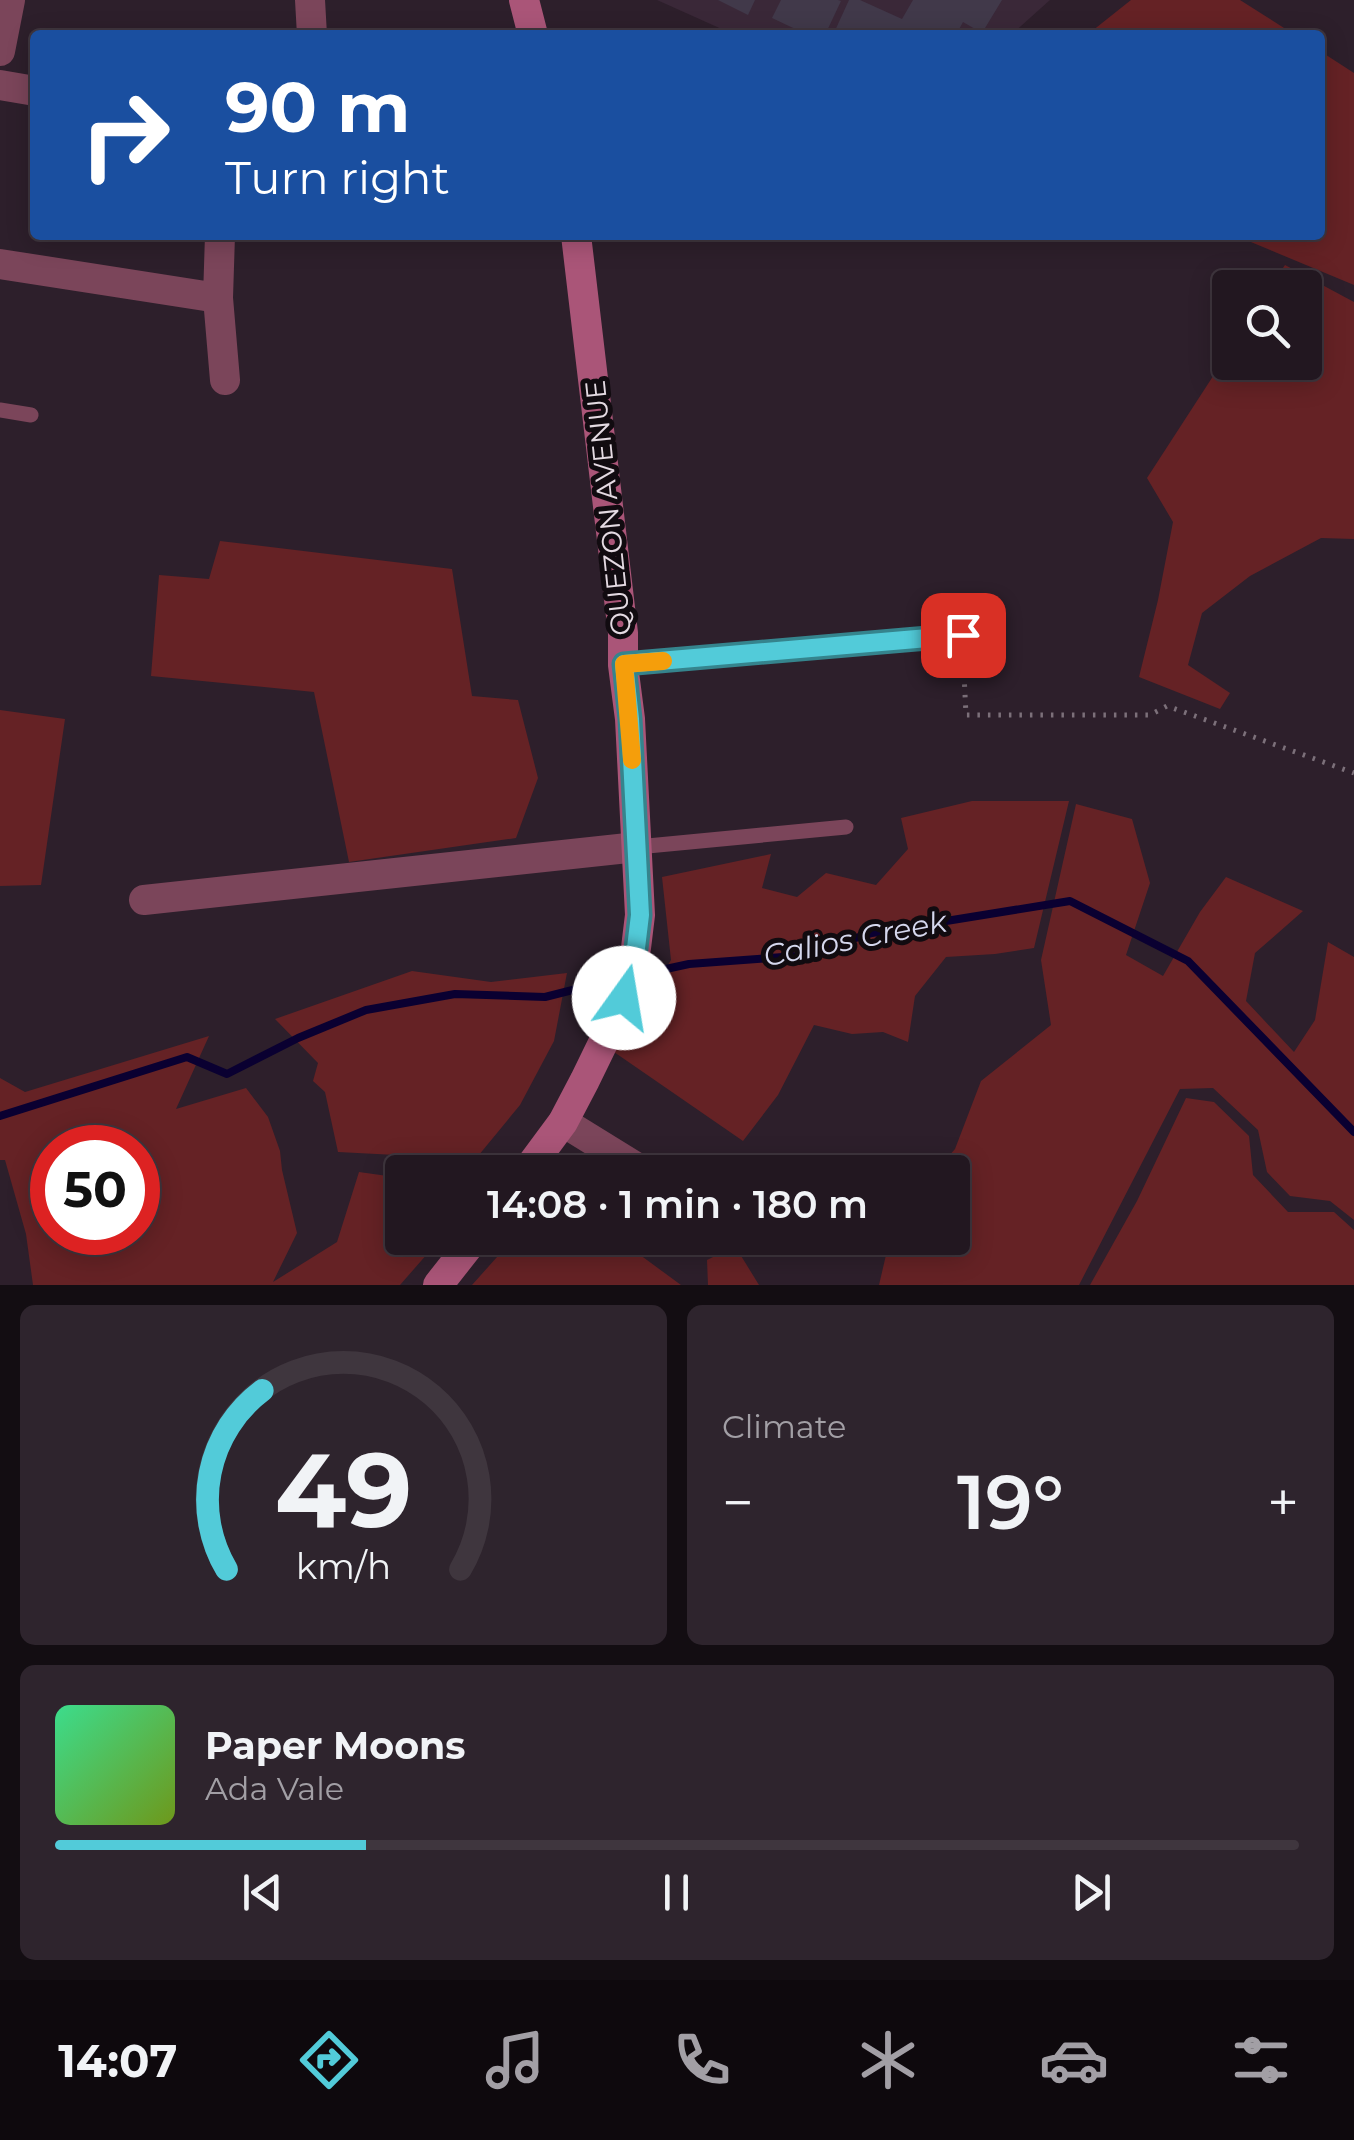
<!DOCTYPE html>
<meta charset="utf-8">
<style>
:root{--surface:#221720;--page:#2e242d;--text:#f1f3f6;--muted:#a29fa5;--line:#3f363e;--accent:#52cbd9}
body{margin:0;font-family:Montserrat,sans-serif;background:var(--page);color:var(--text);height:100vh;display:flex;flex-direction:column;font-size:38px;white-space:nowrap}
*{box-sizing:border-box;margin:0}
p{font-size:32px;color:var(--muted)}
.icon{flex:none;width:55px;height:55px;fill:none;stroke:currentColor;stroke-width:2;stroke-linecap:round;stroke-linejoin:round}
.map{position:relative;height:1285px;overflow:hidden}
.panel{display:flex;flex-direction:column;gap:20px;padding:20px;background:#130d12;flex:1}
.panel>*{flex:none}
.banner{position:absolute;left:30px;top:30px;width:1295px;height:210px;border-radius:10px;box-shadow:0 5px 25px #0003,0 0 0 2px var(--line);background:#1a4fa0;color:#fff;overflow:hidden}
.fabs{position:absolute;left:1212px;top:270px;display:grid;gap:20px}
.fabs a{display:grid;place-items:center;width:110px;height:110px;border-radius:10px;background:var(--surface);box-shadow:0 5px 25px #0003,0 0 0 2px var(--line);font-size:50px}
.speed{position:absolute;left:30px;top:1125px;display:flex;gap:20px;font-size:50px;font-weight:700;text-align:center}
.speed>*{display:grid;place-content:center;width:130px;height:130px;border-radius:50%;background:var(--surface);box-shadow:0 5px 25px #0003,0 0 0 2px var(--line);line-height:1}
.speed .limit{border:15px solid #d22;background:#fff;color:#111}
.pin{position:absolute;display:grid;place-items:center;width:85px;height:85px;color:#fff;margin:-42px;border-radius:20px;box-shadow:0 5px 15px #0006}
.me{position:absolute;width:110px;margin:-55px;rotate:13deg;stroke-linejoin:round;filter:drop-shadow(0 0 8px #0008)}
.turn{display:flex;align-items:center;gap:35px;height:210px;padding:0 30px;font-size:45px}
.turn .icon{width:130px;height:130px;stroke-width:2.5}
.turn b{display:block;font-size:70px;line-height:85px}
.big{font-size:75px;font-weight:600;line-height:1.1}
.panel .tile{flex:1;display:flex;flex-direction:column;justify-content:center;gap:15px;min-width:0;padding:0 35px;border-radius:15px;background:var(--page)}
.panel .dial{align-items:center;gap:0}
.dial svg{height:260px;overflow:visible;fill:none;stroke:var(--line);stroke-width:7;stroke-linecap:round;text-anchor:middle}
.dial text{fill:var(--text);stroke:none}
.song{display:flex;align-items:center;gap:30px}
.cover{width:120px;height:120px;border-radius:15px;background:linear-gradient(135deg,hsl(150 70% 55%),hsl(80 70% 35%))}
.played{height:10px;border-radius:5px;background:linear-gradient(90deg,var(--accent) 25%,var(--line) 25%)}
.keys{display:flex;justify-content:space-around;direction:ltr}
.heat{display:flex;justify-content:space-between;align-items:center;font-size:55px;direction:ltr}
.panel .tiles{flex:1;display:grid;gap:20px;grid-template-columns:1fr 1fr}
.tile:last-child{grid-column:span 2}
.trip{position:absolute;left:385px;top:1155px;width:585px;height:100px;border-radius:10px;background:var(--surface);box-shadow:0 5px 25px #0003,0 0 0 2px var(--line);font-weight:600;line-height:100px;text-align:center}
.menu{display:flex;height:160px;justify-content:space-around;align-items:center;background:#0e090d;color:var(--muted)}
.menu .icon{width:70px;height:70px}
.menu .selected{color:var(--accent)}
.menu b{font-size:45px;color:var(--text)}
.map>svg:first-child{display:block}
.built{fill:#3a2838}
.green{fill:#652225;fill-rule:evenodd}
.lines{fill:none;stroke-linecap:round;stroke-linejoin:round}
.stream{stroke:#0a0031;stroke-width:8}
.building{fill:#41394a}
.path{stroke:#7c707a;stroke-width:5;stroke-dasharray:2.5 8;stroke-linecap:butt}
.lane{stroke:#7b455a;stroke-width:15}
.street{stroke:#7b455a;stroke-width:30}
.secondary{stroke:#aa5578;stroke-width:30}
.route-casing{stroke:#35848d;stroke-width:25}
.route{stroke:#52cbd9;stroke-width:18}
.slow{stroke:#f59e0b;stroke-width:18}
.labels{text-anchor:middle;stroke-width:10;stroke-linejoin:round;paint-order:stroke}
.street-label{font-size:28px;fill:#e4dae2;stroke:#110b10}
.water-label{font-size:30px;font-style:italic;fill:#d5d7ed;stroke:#110b10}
</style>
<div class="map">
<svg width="1354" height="1285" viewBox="0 0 1354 1285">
<rect width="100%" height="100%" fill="#2d1f2b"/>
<path class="built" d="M657 0H1050L1011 35H735Z"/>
<path class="green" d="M1131 0H1240L1295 35H1087Z
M1320 51 1354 73V285L1234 235H1320Z
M1285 265 1354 302V539L1321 538 1250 576 1202 613 1188 665 1230 693 1220 709 1139 677 1158 600 1173 522 1147 478 1230 350V362H1305V288L1270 287Z
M220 541 452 569 472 696 518 700 538 778 516 838 349 862 314 692 151 676 159 575 209 579Z
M0 710 65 719 41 885 0 886Z
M972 801H1069L1034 948 995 954 946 957 915 996 908 1042 883 1032 852 1034 814 1025 778 1095 743 1141 614 1052 671 960 662 877 771 854 762 888 797 897 826 873 876 885 908 849 901 818Z
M1076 804 1132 819 1150 883 1126 955 1163 976 1200 912 1226 877 1303 911 1255 953 1246 1001 1294 1052 1315 1020 1328 942 1354 957V1220L1330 1201 1290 1196 1267 1172 1258 1130 1213 1088 1180 1089 1079 1285H879L890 1238H952V1172H935L955 1149 981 1081 1051 1025 1041 960Z
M412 971 491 982 567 973 554 1041 520 1105 469 1167 396 1155 338 1152 325 1092 313 1081 318 1063 275 1019Z
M209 1036 176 1109 246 1088 268 1117 280 1151 282 1170 297 1233 273 1282 337 1242 359 1172 402 1178V1238H437L428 1253 400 1285H33L26 1234 5 1160H0V1078L25 1092ZM52 1148H138V1232H52Z
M1186 1098 1214 1102 1249 1136 1253 1175 1288 1212H1334L1354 1230V1285H1090L1137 1201Z
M514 1238H617L681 1285H472Z
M735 1246 759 1285H708L707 1260Z"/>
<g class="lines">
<path class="stream" d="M638 975 689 964 797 956 872 933 1070 901 1188 961 1354 1132
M0 1116 187 1057 227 1074 298 1038 366 1010 455 994 545 997 624 977"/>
</g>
<path class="building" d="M718 0H755L748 15Z
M781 0H838L841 1 825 35H808L772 18Z
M849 0H860L902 19 913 0H1002L982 33 963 22 956 35H911L905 31 903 35H833Z"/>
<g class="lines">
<path class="path" d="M963 653 966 715H1150L1167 706 1354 773"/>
<path class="lane" d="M0 410 31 415
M623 665 963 635
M637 847 846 827"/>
<path class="street" d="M310 0 312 35
M0 51 10 0
M0 85 35 91
M220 235 218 298 225 380
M0 264 218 298
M144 900 637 847
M563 1122 644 1172"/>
<path class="secondary" d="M524 0 533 35
M526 1172 563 1122 585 1080 625 998 636 948 640 915 630 719 623 665V633L576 235
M438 1285 475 1238"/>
</g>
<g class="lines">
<g class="route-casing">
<path id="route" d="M624 998 636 948 640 915 630 719 624 664 963 635"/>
</g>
<use href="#route" class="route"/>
<path class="slow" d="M632 760 624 664 663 661"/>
</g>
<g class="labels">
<g class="street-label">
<text transform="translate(608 508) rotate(-96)" y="10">QUEZON AVENUE</text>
</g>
<g class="water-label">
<text transform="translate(855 939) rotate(-11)" y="10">Calios Creek</text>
</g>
</g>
</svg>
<div class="fabs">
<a><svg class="icon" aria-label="search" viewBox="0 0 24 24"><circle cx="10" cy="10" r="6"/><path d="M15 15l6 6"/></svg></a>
</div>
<div class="speed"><div class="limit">50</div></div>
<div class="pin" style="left:963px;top:635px;background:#d93025"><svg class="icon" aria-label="arrive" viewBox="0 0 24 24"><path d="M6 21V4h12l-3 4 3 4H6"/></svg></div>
<svg class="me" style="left:624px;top:998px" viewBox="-20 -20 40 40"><circle r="19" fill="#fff"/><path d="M0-13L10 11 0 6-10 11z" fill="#52cbd9"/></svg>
<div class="trip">14:08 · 1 min · 180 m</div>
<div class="banner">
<div class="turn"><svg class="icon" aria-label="right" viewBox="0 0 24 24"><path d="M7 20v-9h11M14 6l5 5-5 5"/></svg><div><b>90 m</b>Turn right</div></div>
</div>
</div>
<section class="panel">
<div class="tiles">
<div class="tile dial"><svg viewBox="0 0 100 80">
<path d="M14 69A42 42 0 1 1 86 69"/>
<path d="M14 69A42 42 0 0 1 25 14" stroke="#52cbd9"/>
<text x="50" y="56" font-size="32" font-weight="700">49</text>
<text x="50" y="72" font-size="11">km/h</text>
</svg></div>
<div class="tile"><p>Climate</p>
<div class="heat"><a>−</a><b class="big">19°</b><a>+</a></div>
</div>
<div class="tile">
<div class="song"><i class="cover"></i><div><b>Paper Moons</b><p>Ada Vale</p></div></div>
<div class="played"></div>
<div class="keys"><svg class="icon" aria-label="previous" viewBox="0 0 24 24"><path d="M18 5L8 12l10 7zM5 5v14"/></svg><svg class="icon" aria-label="pause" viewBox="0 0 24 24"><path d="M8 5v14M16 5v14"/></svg><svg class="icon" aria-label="next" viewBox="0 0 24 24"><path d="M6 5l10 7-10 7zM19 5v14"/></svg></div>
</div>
</div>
</section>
<nav class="menu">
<b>14:07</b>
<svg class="icon selected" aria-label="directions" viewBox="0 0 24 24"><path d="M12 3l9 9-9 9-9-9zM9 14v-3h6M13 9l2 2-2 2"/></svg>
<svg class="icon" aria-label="music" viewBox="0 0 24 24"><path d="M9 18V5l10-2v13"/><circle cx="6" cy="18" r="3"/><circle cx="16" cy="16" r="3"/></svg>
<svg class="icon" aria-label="phone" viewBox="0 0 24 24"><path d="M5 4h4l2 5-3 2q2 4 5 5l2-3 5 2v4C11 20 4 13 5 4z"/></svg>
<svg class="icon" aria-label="climate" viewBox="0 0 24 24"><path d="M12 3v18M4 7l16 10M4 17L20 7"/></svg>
<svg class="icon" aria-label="car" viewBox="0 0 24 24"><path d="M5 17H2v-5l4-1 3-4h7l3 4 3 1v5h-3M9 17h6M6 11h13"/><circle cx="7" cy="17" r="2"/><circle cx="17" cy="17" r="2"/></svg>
<svg class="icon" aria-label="filters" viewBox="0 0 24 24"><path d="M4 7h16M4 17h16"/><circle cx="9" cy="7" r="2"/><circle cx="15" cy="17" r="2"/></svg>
</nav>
